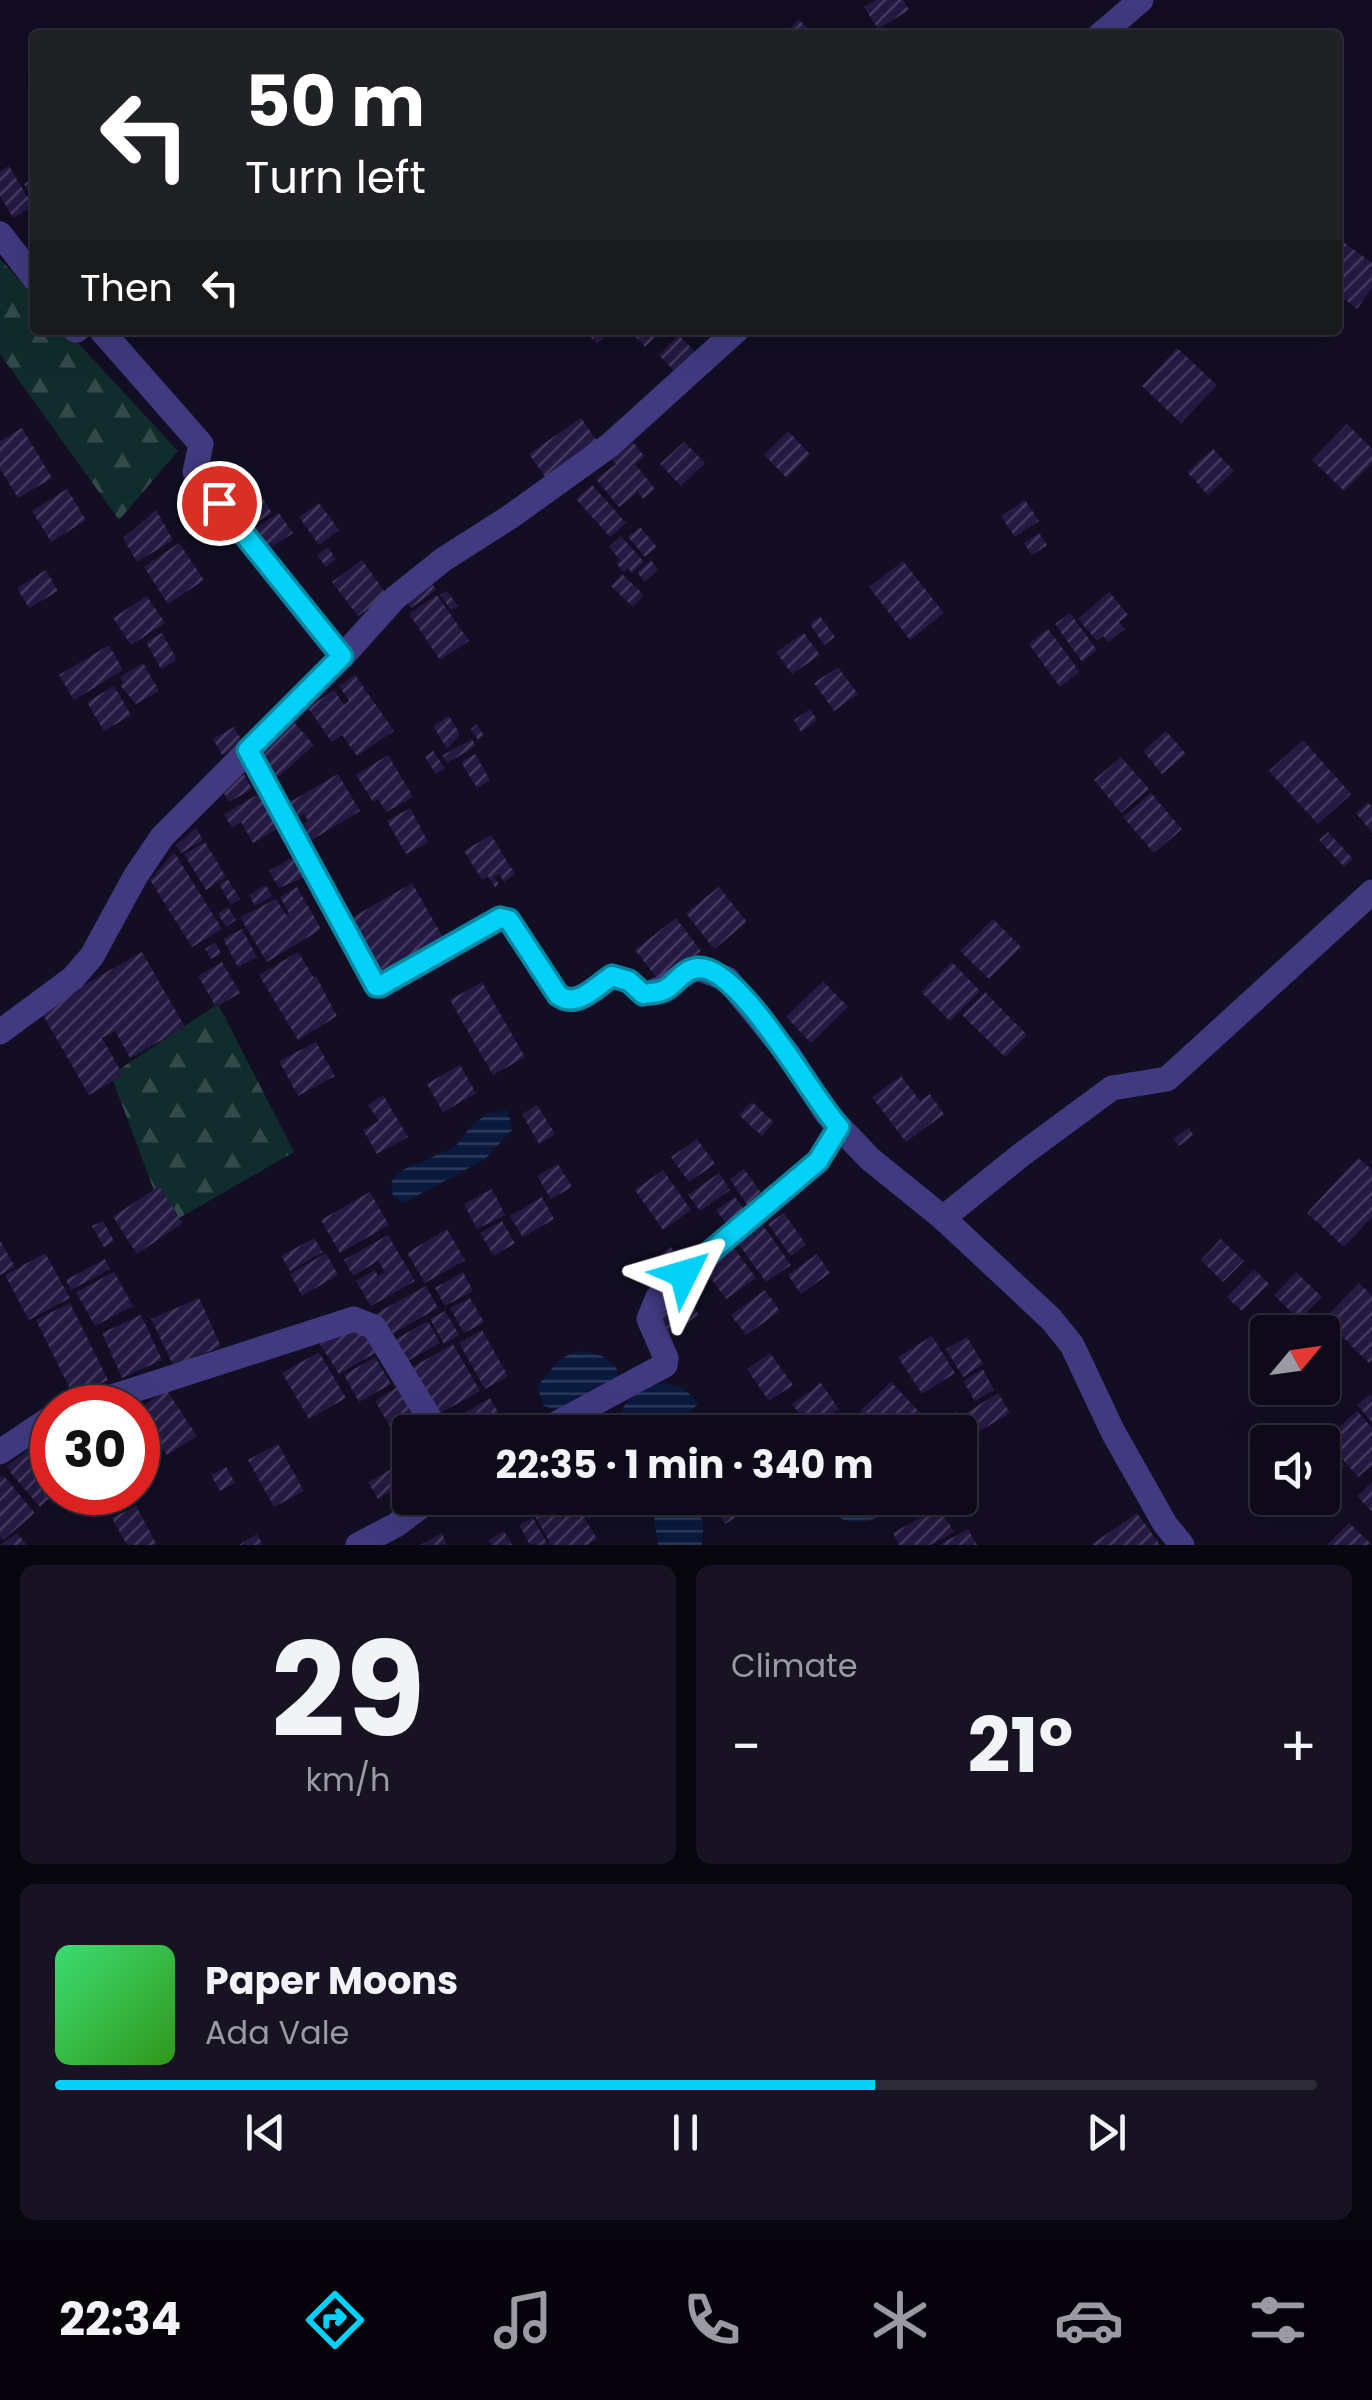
<!DOCTYPE html>
<meta charset="utf-8">
<style>
:root{--surface:#0e0a1a;--page:#171323;--text:#f1f3f6;--muted:#9b9aa2;--line:#2e2b39;--accent:#04d1f7}
body{margin:0;font-family:Poppins,sans-serif;background:var(--page);color:var(--text);height:100vh;display:flex;flex-direction:column;font-size:38px;white-space:nowrap}
*{box-sizing:border-box;margin:0}
p{font-size:32px;color:var(--muted)}
.icon{flex:none;width:55px;height:55px;fill:none;stroke:currentColor;stroke-width:2;stroke-linecap:round;stroke-linejoin:round}
.map{position:relative;height:1545px;overflow:hidden}
.panel{display:flex;flex-direction:column;gap:20px;padding:20px;background:#08060e;flex:1}
.panel>*{flex:none}
.top-card{position:absolute;left:30px;top:30px;width:1312px;height:305px;border-radius:10px;box-shadow:0 10px 40px #0002,0 0 0 2px var(--line);background:#202124;color:#fff;overflow:hidden}
.needle{width:65px;rotate:61deg}
.tools{position:absolute;left:1250px;top:1315px;display:grid;gap:20px}
.tools a{display:grid;place-items:center;width:90px;height:90px;border-radius:10px;background:var(--surface);box-shadow:0 10px 40px #0002,0 0 0 2px var(--line);font-size:50px}
.speed{position:absolute;left:30px;top:1385px;display:flex;gap:20px;font-size:50px;font-weight:700;text-align:center}
.speed>*{display:grid;place-content:center;width:130px;height:130px;border-radius:50%;background:var(--surface);box-shadow:0 10px 40px #0002,0 0 0 2px var(--line);line-height:1}
.speed .limit{border:15px solid #d22;background:#fff;color:#111}
.pin{position:absolute;display:grid;place-items:center;width:85px;height:85px;color:#fff;margin:-42px;border:5px solid #fff;border-radius:50%;box-shadow:0 2px 10px #0007}
.me{position:absolute;width:110px;margin:-55px;rotate:50deg;stroke-linejoin:round;filter:drop-shadow(0 0 8px #0008)}
.turn{display:flex;align-items:center;gap:35px;height:210px;padding:0 50px;font-size:45px}
.turn .icon{width:130px;height:130px;stroke-width:2.5}
.turn b{display:block;font-size:70px;line-height:85px}
.then{display:flex;align-items:center;height:95px;padding:0 50px;background:#0003;gap:20px;font-size:38px}
.big{font-size:75px;font-weight:700;line-height:1.1}
.panel .tile{flex:1;display:flex;flex-direction:column;justify-content:center;gap:15px;min-width:0;padding:0 35px;border-radius:15px;background:var(--page)}
.panel .dial{align-items:center;gap:0}
.dial b{font-size:130px;line-height:1}
.song{display:flex;align-items:center;gap:30px}
.cover{width:120px;height:120px;border-radius:15px;background:linear-gradient(135deg,hsl(140 70% 55%),hsl(110 70% 35%))}
.played{height:10px;border-radius:5px;background:linear-gradient(90deg,var(--accent) 65%,var(--line) 65%)}
.keys{display:flex;justify-content:space-around;direction:ltr}
.heat{display:flex;justify-content:space-between;align-items:center;font-size:55px;direction:ltr}
.panel .tiles{flex:1;display:grid;gap:20px;grid-template-columns:1fr 1fr}
.tile:last-child{grid-column:span 2}
.trip{position:absolute;left:392px;top:1415px;width:585px;height:100px;border-radius:10px;background:var(--surface);box-shadow:0 10px 40px #0002,0 0 0 2px var(--line);font-weight:700;line-height:100px;text-align:center}
.tabs{display:flex;height:160px;justify-content:space-around;align-items:center;background:#06040a;color:var(--muted)}
.tabs .icon{width:70px;height:70px}
.tabs .on{color:var(--accent)}
.tabs b{font-size:45px;color:var(--text)}
.map>svg:first-child{display:block}
.forest{fill:url(#forest-firs)}
.water{fill:url(#water-rules)}
.building{fill:url(#building-hatch)}
.lines{fill:none;stroke-linecap:round;stroke-linejoin:round}
.minor{stroke:#413a81;stroke-width:25}
.route-casing{stroke:#0388a1;stroke-width:25}
.route{stroke:#04d1f7;stroke-width:18}
</style>
<div class="map">
<svg width="1372" height="1545" viewBox="0 0 1372 1545">
<defs>
<pattern id="forest-firs" width="22" height="20" patternUnits="userSpaceOnUse" patternTransform="scale(2.5)"><rect width="22" height="20" fill="#112c2c"/><path d="M5 1l3.5 6h-7zM16 11l3.5 6h-7z" fill="#334a4c"/></pattern>
<pattern id="water-rules" width="6" height="5" patternUnits="userSpaceOnUse" patternTransform="scale(2.5)"><rect width="6" height="5" fill="#0a1a3f"/><path d="M0 2.5h6" fill="none" stroke="#2d3a5c"/></pattern>
<pattern id="building-hatch" width="6" height="6" patternUnits="userSpaceOnUse" patternTransform="scale(2.5)"><rect width="6" height="6" fill="#251a43"/><path d="M-1 1l2-2M0 6l6-6M5 7l2-2" fill="none" stroke="#443a5f"/></pattern>
</defs>
<rect width="100%" height="100%" fill="#130e23"/>
<path class="forest" d="M0 259 35 297V330H66L178 451 119 520 0 354Z
M218 1004 294 1152 167 1225 111 1075Z"/>
<path class="water" d="M507 1110 513 1129 484 1160 403 1203 393 1197 391 1183 398 1172 455 1147 471 1126 487 1114Z
M583 1351 602 1356 616 1367 618 1376 560 1411 544 1406 537 1387C551 1370 560 1353 583 1351Z
M664 1383 684 1388 698 1404 666 1432 627 1431C608 1404 642 1389 664 1383Z
M825 1498H901C884 1525 835 1535 825 1498Z
M665 1502C699 1502 706 1513 702 1545H658L654 1517Z"/>
<path class="building" d="M876 0H903L909 10 878 29 864 7Z
M798 19 811 31 808 35H799L791 28Z
M9 166 33 206 13 218 0 196V171Z
M35 177V202L24 184Z
M1338 238 1372 263V288L1357 309 1338 294Z
M584 330H612L597 344Z
M629 330H662L645 347Z
M679 335 697 354 677 374 659 355Z
M1177 348 1217 385 1181 423 1142 386Z
M581 418 600 445 549 482 529 454Z
M1347 424 1372 449V463L1344 491 1312 460Z
M22 428 52 478 18 498 0 469V441Z
M788 431 810 454 787 478 764 455Z
M633 442 644 456 635 464 655 489 643 499 638 492 619 507 596 479 616 464 612 460Z
M684 442 705 463 681 486 660 464Z
M1213 449 1234 471 1208 495 1187 472Z
M592 485 626 523 610 537 576 499Z
M67 489 86 520 51 542 32 511Z
M259 492 272 513 247 529 234 508Z
M1025 500 1039 521 1015 537 1001 516Z
M319 503 339 530 319 545 299 517Z
M156 510 173 540 137 562 123 538Z
M279 513 293 533 261 554 247 533Z
M640 527 657 547 645 557 628 537Z
M1039 533 1047 545 1032 555 1024 543Z
M621 536 644 562 632 573 628 568 624 572 616 563 620 560 609 547Z
M179 543 204 580 168 604 144 567Z
M328 547 336 559 326 567 317 555Z
M362 560 387 595 358 616 332 582Z
M651 560 658 570 645 582 637 572Z
M903 561 944 613 910 640 869 587Z
M46 570 58 591 29 608 17 588Z
M622 574 644 595 633 607 611 586Z
M428 578 436 590 411 608 402 596Z
M447 591 458 606 451 610 440 595Z
M1109 592 1128 615 1119 622 1125 629 1109 642 1103 636 1097 641 1078 619Z
M437 595 469 641 440 660 409 614Z
M147 596 165 623 131 645 113 618Z
M1070 613 1097 650 1082 662 1055 624Z
M820 616 835 637 824 645 810 624Z
M1048 629 1080 672 1060 687 1029 644Z
M162 633 177 660 161 669 146 642Z
M804 633 820 655 792 674 776 652Z
M109 645 123 670 74 700 59 675Z
M143 663 159 691 136 704 120 685 123 683 120 677Z
M838 667 858 694 834 711 814 683Z
M355 675 394 731 357 756 342 735 332 742 308 708 334 690 344 705 349 701 339 686Z
M114 686 131 715 104 731 87 702Z
M810 709 817 720 801 732 794 720Z
M449 716 460 734 447 749 433 726Z
M294 722 314 745 276 779 256 756Z
M477 724 484 736 478 740 471 729Z
M234 727 243 743 222 755 213 739Z
M1166 731 1186 754 1162 774 1143 751Z
M472 739 476 746 447 763 443 755Z
M1303 740 1351 794 1318 824 1269 771Z
M433 751 445 768 436 774 425 757Z
M475 754 490 780 477 788 461 762Z
M388 755 413 797 386 812 378 799 373 802 356 775Z
M1121 757 1149 789 1121 813 1094 780Z
M244 774 252 789 229 802 221 788Z
M338 774 360 811 310 841 301 825 308 821 304 814 297 818 288 803Z
M1151 793 1182 829 1154 853 1123 817Z
M257 795 280 827 253 843 241 822 232 828 224 814Z
M1368 802 1372 807V833L1356 813Z
M410 808 428 842 406 854 387 821Z
M196 828 203 840 181 853 176 845Z
M1328 832 1353 859 1344 867 1319 840Z
M491 835 515 874 504 882 499 874 494 877 499 884 495 887 488 876 482 880 464 851Z
M205 842 226 877 206 890 184 854Z
M174 852 222 929 192 947 150 880Z
M295 856 307 876 279 888 269 871Z
M228 879 240 899 231 905 219 884Z
M412 883 445 941 383 977 350 919Z
M266 885 272 896 255 906 249 895Z
M297 887 321 929 267 962 240 917 276 899 286 915 289 913 280 897Z
M719 887 747 922 714 949 686 913Z
M228 907 236 920 226 927 218 914Z
M676 918 701 951 661 983 635 950Z
M993 919 1021 947 989 979 960 951Z
M242 929 257 957 238 967 223 939Z
M215 943 221 953 211 959 205 949Z
M142 952 185 1027 130 1058 115 1031 102 1038 123 1075 89 1095 40 1010Z
M298 952 314 978 316 976 337 1016 298 1040 259 975Z
M222 962 240 993 216 1007 198 976Z
M952 962 980 991 950 1021 921 992Z
M823 981 848 1007 811 1043 786 1017Z
M482 982 525 1057 493 1075 450 1000Z
M985 992 1027 1035 1005 1057 962 1015Z
M316 1042 335 1076 298 1096 279 1061Z
M460 1065 476 1093 443 1112 427 1084Z
M901 1076 920 1101 930 1094 944 1114 906 1142 872 1097Z
M383 1095 408 1137 377 1154 363 1130 379 1121 368 1105Z
M752 1102 774 1122 762 1136 739 1115Z
M537 1105 555 1134 539 1144 522 1114Z
M1189 1127 1193 1135 1179 1146 1173 1139Z
M697 1139 715 1164 689 1182 671 1157Z
M1358 1158 1372 1170V1217L1344 1247 1307 1213Z
M558 1164 572 1187 551 1199 537 1176Z
M744 1169 764 1197 749 1208 730 1179Z
M663 1170 691 1210 663 1230 635 1190Z
M719 1173 730 1190 700 1211 688 1195Z
M159 1186 183 1223 137 1254 113 1217Z
M492 1189 505 1215 477 1229 464 1204Z
M370 1192 389 1225 340 1253 321 1220Z
M542 1197 554 1219 523 1237 510 1216Z
M735 1197 746 1212 727 1225 716 1210Z
M784 1213 806 1245 791 1256 768 1224Z
M103 1221 114 1241 104 1247 92 1226Z
M502 1221 515 1243 494 1256 480 1233Z
M762 1224 791 1265 766 1282 737 1242Z
M447 1229 465 1260 425 1283 407 1253Z
M388 1235 415 1281 371 1306 356 1281 375 1270 378 1276 385 1272 378 1261 353 1276 344 1260Z
M314 1238 323 1252 290 1271 281 1256Z
M1221 1239 1244 1261 1223 1282 1201 1260Z
M0 1240 15 1267 0 1275Z
M731 1244 756 1278 726 1299 701 1265Z
M671 1247 685 1266 663 1281 650 1262Z
M45 1253 70 1298 29 1320 5 1275Z
M326 1253 338 1275 302 1296 290 1274Z
M817 1254 830 1273 801 1294 788 1275Z
M105 1259 110 1269 71 1290 66 1280Z
M1254 1269 1269 1284 1242 1311 1227 1297Z
M114 1272 133 1306 95 1326 76 1292Z
M463 1272 473 1291 445 1306 435 1288Z
M1296 1272 1322 1297 1299 1320 1274 1295Z
M1359 1283 1372 1296V1360L1369 1363 1324 1319Z
M426 1286 438 1308 388 1336 375 1314Z
M765 1290 780 1311 746 1335 731 1315Z
M682 1292 699 1315 671 1334 654 1311Z
M199 1298 221 1346 174 1367 151 1319Z
M470 1298 484 1322 464 1333 450 1308Z
M70 1303 108 1380 74 1397 36 1320Z
M445 1311 459 1335 444 1344 430 1319Z
M141 1315 162 1360 122 1378 102 1333Z
M428 1321 440 1343 404 1363 392 1341Z
M351 1329 374 1332 384 1348 339 1374 320 1344Z
M482 1330 508 1376 485 1389 459 1343Z
M932 1336 955 1373 922 1394 898 1357Z
M967 1337 983 1364 963 1377 946 1349Z
M453 1344 480 1391 437 1415 411 1368Z
M319 1352 346 1398 309 1419 282 1373Z
M770 1353 793 1385 769 1401 747 1369Z
M375 1357 391 1384 359 1402 344 1375Z
M983 1369 994 1390 975 1401 963 1381Z
M407 1381 426 1414 394 1433 375 1401Z
M891 1382 928 1421 916 1432H880L860 1411Z
M821 1383 839 1409 811 1429 792 1404Z
M166 1389 197 1436 167 1455 138 1410Z
M998 1393 1010 1413 980 1431 968 1412Z
M1370 1394 1372 1396V1422L1357 1405Z
M490 1398 509 1432H454L448 1422Z
M1357 1411 1372 1428V1465L1358 1477 1325 1439Z
M956 1412 980 1437 962 1454 960 1432H943L938 1428Z
M410 1430V1454L404 1457 394 1439Z
M278 1444 304 1491 274 1507 248 1460Z
M34 1445 52 1467V1492H57L40 1507 6 1467Z
M1326 1445 1345 1466 1331 1479 1322 1469V1448Z
M226 1467 235 1483 220 1491 211 1475Z
M395 1467 404 1483 378 1499 368 1482Z
M3 1475 35 1513 3 1540 0 1536V1477Z
M1372 1482V1512L1357 1496Z
M568 1498H573L597 1539 587 1545H551L535 1516Z
M576 1498H621L622 1500 588 1519Z
M732 1498H738L746 1511 725 1524 715 1507Z
M753 1498H787L789 1502 763 1516Z
M136 1506 157 1545H127L112 1518Z
M939 1507 954 1532 930 1545H899L893 1533Z
M1137 1513 1160 1545H1091Z
M533 1518 548 1545H530L519 1525Z
M1349 1523 1372 1545H1327Z
M968 1529 977 1545H939Z
M504 1531 512 1545H491L488 1540Z
M17 1533 27 1545H1Z
M442 1533 447 1545H420Z
M257 1534 263 1545H239Z"/>
<g class="lines">
<path class="minor" d="M1100 35 1141 0
M0 234 35 279
M75 330H77
M101 330 201 444 195 472 342 657
M248 751 376 985 380 986 500 918 509 920 558 995C577 1009 596 987 612 976L629 981 643 994C666 990 676 977 697 968L727 979 789 1055 827 1114 870 1159 943 1218 1051 1319 1072 1345 1113 1432 1165 1524 1182 1545
M0 1032 73 978 92 956 135 877 162 837 342 657 395 598 444 559 510 517 610 445 737 330
M943 1218 1021 1155 1112 1088 1167 1079 1372 892
M78 1408 354 1319 374 1327 438 1432
M541 1432 665 1365 666 1358 649 1319 658 1297 818 1161 839 1127
M0 1452 52 1417
M358 1545 396 1525 432 1498"/>
</g>
<g class="lines">
<g class="route-casing">
<path id="route" d="M219 503 342 656 248 750 376 986H380L500 918 509 920 558 995C577 1009 595 987 612 976L629 981 643 994C650 993 660 993 666 989 677 983 683 969 698 968 740 965 811 1097 839 1127L818 1161 684 1274"/>
</g>
<use href="#route" class="route"/>
</g>
</svg>
<div class="tools">
<a><svg class="needle" viewBox="-14 -14 28 28"><path d="M0-13l5 13h-10z" fill="#e53935"/><path d="M0 13l5-13h-10z" fill="#9b9aa2"/></svg></a>
<a><svg class="icon" aria-label="sound" viewBox="0 0 24 24"><path d="M4 9h4l5-4v14l-5-4H4zM17 9q2 3 0 6"/></svg></a>
</div>
<div class="speed"><div class="limit">30</div></div>
<div class="pin" style="left:219px;top:503px;background:#d93025"><svg class="icon" aria-label="arrive" viewBox="0 0 24 24"><path d="M6 21V4h12l-3 4 3 4H6"/></svg></div>
<svg class="me" style="left:684px;top:1274px" viewBox="-20 -20 40 40"><path d="M0-17L14 15 0 8-14 15z" fill="#04d1f7" stroke="#fff" stroke-width="4"/></svg>
<div class="trip">22:35 · 1 min · 340 m</div>
<div class="top-card">
<div class="turn"><svg class="icon" aria-label="left" viewBox="0 0 24 24"><path d="M17 20v-9H6M10 6l-5 5 5 5"/></svg><div><b>50 m</b>Turn left</div></div>
<div class="then">Then<svg class="icon" aria-label="left" viewBox="0 0 24 24"><path d="M17 20v-9H6M10 6l-5 5 5 5"/></svg></div>
</div>
</div>
<section class="panel">
<div class="tiles">
<div class="tile dial"><b>29</b><p>km/h</p></div>
<div class="tile"><p>Climate</p>
<div class="heat"><a>−</a><b class="big">21°</b><a>+</a></div>
</div>
<div class="tile">
<div class="song"><i class="cover"></i><div><b>Paper Moons</b><p>Ada Vale</p></div></div>
<div class="played"></div>
<div class="keys"><svg class="icon" aria-label="previous" viewBox="0 0 24 24"><path d="M18 5L8 12l10 7zM5 5v14"/></svg><svg class="icon" aria-label="pause" viewBox="0 0 24 24"><path d="M8 5v14M16 5v14"/></svg><svg class="icon" aria-label="next" viewBox="0 0 24 24"><path d="M6 5l10 7-10 7zM19 5v14"/></svg></div>
</div>
</div>
</section>
<nav class="tabs">
<b>22:34</b>
<svg class="icon on" aria-label="directions" viewBox="0 0 24 24"><path d="M12 3l9 9-9 9-9-9zM9 14v-3h6M13 9l2 2-2 2"/></svg>
<svg class="icon" aria-label="music" viewBox="0 0 24 24"><path d="M9 18V5l10-2v13"/><circle cx="6" cy="18" r="3"/><circle cx="16" cy="16" r="3"/></svg>
<svg class="icon" aria-label="phone" viewBox="0 0 24 24"><path d="M5 4h4l2 5-3 2q2 4 5 5l2-3 5 2v4C11 20 4 13 5 4z"/></svg>
<svg class="icon" aria-label="climate" viewBox="0 0 24 24"><path d="M12 3v18M4 7l16 10M4 17L20 7"/></svg>
<svg class="icon" aria-label="car" viewBox="0 0 24 24"><path d="M5 17H2v-5l4-1 3-4h7l3 4 3 1v5h-3M9 17h6M6 11h13"/><circle cx="7" cy="17" r="2"/><circle cx="17" cy="17" r="2"/></svg>
<svg class="icon" aria-label="filters" viewBox="0 0 24 24"><path d="M4 7h16M4 17h16"/><circle cx="9" cy="7" r="2"/><circle cx="15" cy="17" r="2"/></svg>
</nav>
